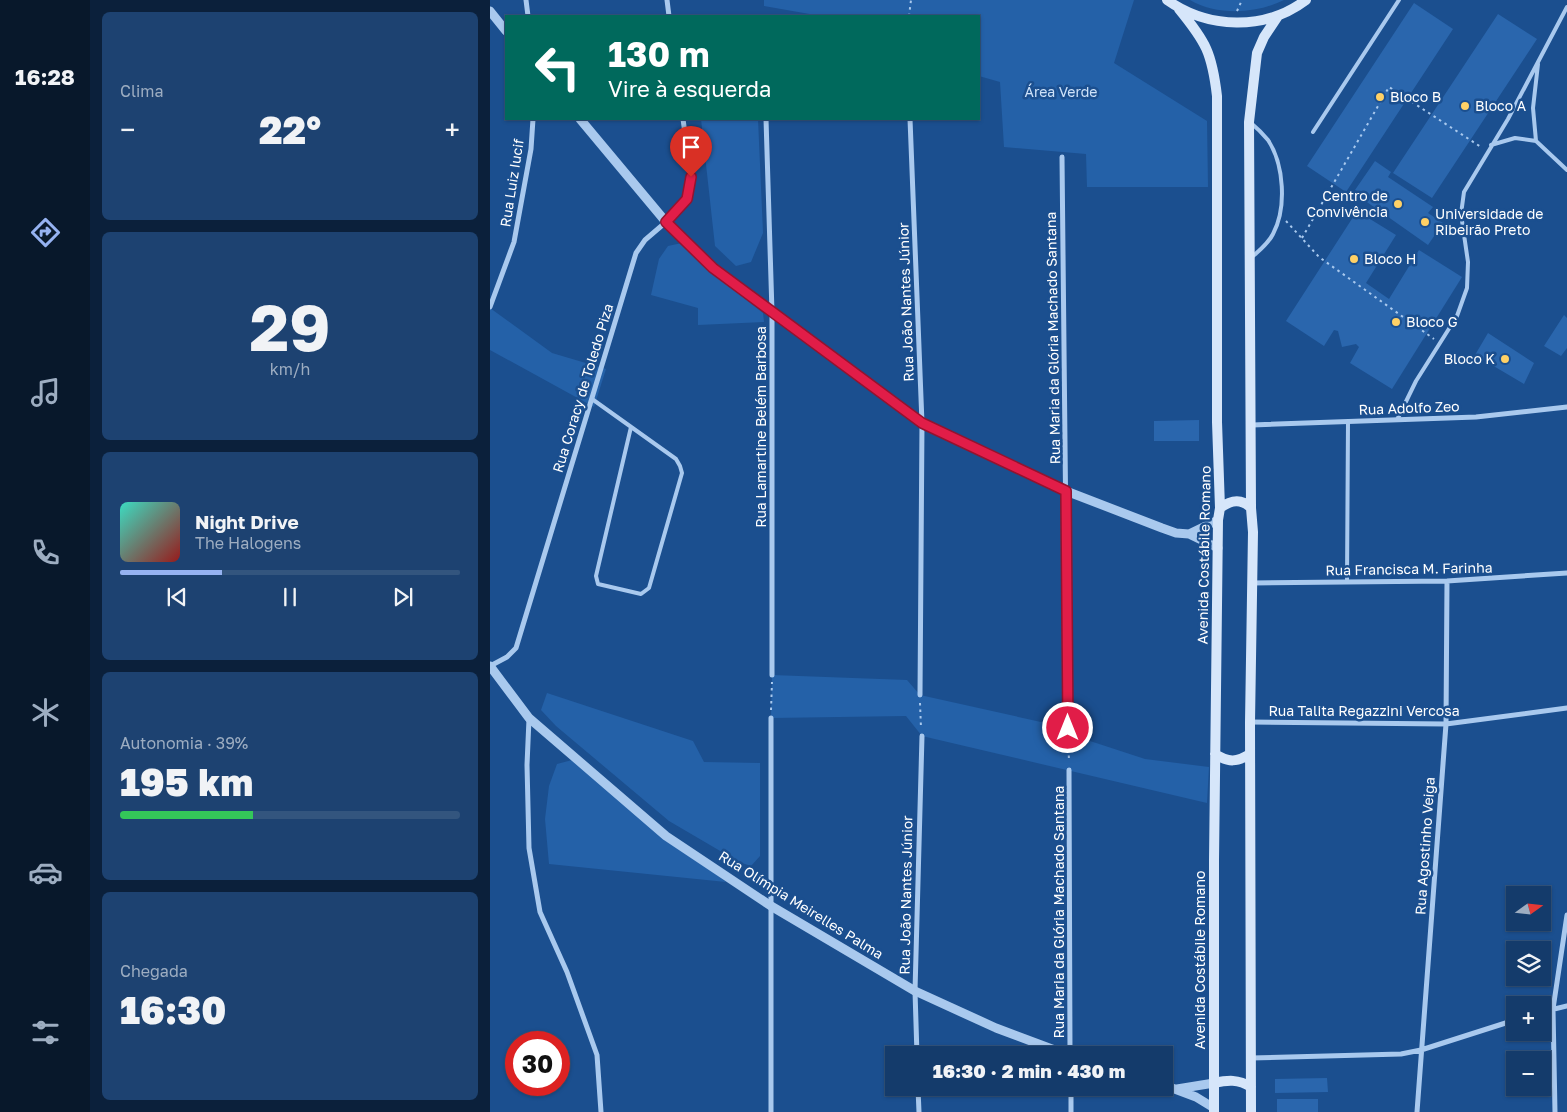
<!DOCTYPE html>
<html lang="pt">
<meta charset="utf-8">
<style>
:root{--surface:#143b6b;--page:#1d4271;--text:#f1f3f6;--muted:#9dadc1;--line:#33557e;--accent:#95b2f1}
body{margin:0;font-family:"Golos Text",sans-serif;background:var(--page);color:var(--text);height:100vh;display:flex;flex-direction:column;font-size:19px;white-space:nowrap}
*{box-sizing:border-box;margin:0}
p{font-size:16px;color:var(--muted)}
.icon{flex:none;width:28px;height:28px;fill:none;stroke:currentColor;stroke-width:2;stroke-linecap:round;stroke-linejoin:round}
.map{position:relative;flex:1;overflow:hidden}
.details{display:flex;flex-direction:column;gap:12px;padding:12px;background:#0b203b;width:400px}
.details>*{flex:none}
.top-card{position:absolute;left:15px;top:15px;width:475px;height:105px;border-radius:0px;box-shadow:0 1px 4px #0004,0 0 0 1px var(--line);background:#00695c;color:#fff;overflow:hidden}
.needle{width:32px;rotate:75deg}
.controls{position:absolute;left:1016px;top:886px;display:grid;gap:10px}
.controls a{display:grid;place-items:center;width:45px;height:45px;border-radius:0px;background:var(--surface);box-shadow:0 1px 4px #0004,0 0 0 1px var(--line);font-size:25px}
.speed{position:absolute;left:15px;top:1031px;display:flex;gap:10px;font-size:25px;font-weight:700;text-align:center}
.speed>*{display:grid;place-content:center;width:65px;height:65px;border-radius:50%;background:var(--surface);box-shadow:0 1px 4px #0004,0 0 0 1px var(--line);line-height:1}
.speed .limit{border:8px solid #d22;background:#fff;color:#111}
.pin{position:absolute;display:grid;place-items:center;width:42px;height:42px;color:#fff;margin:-51px -21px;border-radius:50% 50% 50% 0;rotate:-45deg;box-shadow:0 0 5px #0007}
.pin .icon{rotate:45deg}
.me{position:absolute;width:55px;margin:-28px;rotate:0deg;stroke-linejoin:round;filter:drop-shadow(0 0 4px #0008)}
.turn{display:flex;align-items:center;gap:18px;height:105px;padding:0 20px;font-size:22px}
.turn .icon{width:65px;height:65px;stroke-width:2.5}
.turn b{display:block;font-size:35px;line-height:42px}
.big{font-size:38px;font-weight:800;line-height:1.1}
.details .card{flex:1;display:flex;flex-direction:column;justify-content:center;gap:8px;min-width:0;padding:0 18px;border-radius:8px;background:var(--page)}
.details .dial{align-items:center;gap:0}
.dial b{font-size:65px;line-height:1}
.song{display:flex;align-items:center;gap:15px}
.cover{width:60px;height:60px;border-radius:8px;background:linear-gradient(135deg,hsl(170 70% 55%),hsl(0 70% 35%))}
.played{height:5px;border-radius:2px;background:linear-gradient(90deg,var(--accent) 30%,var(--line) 30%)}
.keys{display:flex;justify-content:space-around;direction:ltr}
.heat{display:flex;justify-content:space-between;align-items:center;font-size:28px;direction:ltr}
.charge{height:8px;border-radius:4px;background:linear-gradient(90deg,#34c759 39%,var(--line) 0)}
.trip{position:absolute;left:395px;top:1046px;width:288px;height:50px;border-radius:0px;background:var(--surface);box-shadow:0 1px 4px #0004,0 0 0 1px var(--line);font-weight:800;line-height:50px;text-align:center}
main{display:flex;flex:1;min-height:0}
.menu{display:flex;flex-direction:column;width:90px;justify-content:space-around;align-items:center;background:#08182b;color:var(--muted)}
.menu .icon{width:35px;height:35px}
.menu .on{color:var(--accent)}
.menu b{font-size:22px;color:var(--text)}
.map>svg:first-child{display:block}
.green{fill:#2461a8}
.building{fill:#2a66ad}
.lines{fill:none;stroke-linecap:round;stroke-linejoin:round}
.path{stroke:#a9c9ee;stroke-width:2;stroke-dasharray:2.5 4;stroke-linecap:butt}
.service{stroke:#a9c9ee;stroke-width:4}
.minor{stroke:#a9c9ee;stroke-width:5}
.tertiary{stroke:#a9c9ee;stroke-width:9}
.secondary{stroke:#d6e6fa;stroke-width:10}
.route-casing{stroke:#92132f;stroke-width:12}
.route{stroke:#e11d48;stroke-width:9}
.poi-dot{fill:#ffd166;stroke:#1b4f8f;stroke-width:2}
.labels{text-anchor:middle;stroke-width:5;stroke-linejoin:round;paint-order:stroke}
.park-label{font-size:14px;fill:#cfe3fa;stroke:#1b4f8f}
.poi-label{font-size:14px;fill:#fff;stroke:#1b4f8f;text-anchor:start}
.street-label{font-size:14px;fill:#fff;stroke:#1b4f8f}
</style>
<main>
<nav class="menu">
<b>16:28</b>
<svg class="icon on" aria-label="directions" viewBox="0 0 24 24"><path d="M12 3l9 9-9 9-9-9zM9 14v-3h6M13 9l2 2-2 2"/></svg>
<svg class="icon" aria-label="music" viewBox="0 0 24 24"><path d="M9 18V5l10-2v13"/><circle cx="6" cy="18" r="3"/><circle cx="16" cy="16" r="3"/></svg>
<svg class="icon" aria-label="phone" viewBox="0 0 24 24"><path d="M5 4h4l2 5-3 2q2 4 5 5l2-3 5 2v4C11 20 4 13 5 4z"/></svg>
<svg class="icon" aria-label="climate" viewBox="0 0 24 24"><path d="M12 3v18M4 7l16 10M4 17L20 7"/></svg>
<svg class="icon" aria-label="car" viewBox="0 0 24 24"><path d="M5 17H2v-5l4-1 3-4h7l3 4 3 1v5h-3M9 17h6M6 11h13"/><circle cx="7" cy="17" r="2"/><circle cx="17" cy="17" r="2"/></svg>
<svg class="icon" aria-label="filters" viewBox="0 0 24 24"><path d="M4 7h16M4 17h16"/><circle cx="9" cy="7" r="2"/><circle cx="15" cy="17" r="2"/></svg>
</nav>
<section class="details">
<div class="card"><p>Clima</p>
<div class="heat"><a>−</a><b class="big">22°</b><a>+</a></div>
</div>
<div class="card dial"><b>29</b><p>km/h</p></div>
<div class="card">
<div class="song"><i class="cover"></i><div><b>Night Drive</b><p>The Halogens</p></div></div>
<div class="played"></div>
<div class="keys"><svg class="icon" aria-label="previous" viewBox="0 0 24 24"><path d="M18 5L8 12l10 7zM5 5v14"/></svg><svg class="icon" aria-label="pause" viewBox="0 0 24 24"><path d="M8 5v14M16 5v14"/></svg><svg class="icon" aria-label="next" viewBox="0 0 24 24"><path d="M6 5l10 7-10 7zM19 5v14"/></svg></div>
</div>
<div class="card"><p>Autonomia · 39%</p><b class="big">195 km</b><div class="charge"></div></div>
<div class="card"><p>Chegada</p><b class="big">16:30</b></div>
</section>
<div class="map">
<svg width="1077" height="1112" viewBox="0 0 1077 1112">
<rect width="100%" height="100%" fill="#1b4f8f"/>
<path class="green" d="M274 0H644L624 63 717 121 718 187H597L596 154 514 147 510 82 489 76V16H331L274 6Z
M700 0H794C766 14 727 16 700 0Z
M211 119H268L273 233 261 262 246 266 225 246Z
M192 243 235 283 273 313 274 322 208 325V308L161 295 169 259 178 246Z
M0 308 62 353 116 369 104 407 0 350Z
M282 675 417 680 430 695 578 728 600 741 655 759 719 767 717 803 432 736 416 716 281 718Z
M57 693 203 741 214 762 270 763V856L261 866 249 862 179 821 66 726 51 710Z
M86 759 176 836 236 882 59 864 55 819 59 786 67 764Z"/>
<path class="building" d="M924 3 963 29 856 192 817 166Z
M1008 14 1047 39 942 198 903 173Z
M885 161 901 172 898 177 943 207 938 213 953 223 938 245 874 200 876 197 865 190Z
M867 211 906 235 876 283 899 299 929 250 972 277 902 389 860 363 869 347 866 344 852 347 848 331 844 330 834 346 796 321Z
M1074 315 1077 318V348L1071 356 1054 346Z
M998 333 1044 363 1034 384 985 355Z
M709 420V441H664V421Z
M837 1078 838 1092 785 1093V1079Z
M787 1099H828V1112H787Z"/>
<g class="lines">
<path class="path" d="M747 11 752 0
M419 16 421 0
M796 221 829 257 944 339
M812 238 899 87 991 147
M430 703 431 728
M281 710 282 682
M578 736 579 761"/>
<path class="service" d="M1048 64 1043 108 1046 141 1077 170
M761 123C767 128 773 134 778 140 794 164 797 208 783 234 778 244 770 250 762 257
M823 132 909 0
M1001 145 1025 138 1046 141
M102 399 186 459 190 466 192 473 159 588 151 594 108 584 106 576 141 427
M907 420 926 381 967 316 977 288 978 262 971 214 974 192 1018 119 1077 7
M857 582 858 422"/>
<path class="minor" d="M36 0 38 16
M177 0 179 16
M276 119 282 312V675
M420 119 432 423 430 695
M572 157 578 728
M0 307 24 242 41 149 43 119
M762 425 986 417 1077 407
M762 583 957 581 1077 573
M0 666 17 657 26 648 146 253 155 240 176 222 197 199 201 177 193 119
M281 718V1112
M39 719 37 765 39 848 50 912 77 972 107 1055 111 1112
M760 722 956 724 1077 708
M579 770 580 1055
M1052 1012 1077 1006
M427 1055 425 991 432 736
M761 1058 911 1054 931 1050 1025 1020
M428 1088 429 1112
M581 1088V1112
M927 1112 956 724 957 581
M1065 1112 1063 1009 1077 915"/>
<path class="tertiary" d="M0 11 16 31
M90 119 176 222 223 268 432 423 576 491 672 528 686 533 699 534 728 548
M699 534 728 520
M0 666 39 718 176 836 281 906 425 991 506 1028 578 1055
M674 1085 706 1097 724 1108
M687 1089 724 1083"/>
<path class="secondary" d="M677 0C718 29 775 31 816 0
M689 9C716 42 722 53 727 96V422L730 508 728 520 724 861V1112
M730 508C741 500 751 498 761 508
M725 754C739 763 747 762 760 754
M724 1083C738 1080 748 1079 761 1087
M761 1112 760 722 763 532 761 508 759 122 767 53 774 37 788 16"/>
</g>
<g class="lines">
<g class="route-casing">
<path id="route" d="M201 177 197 199 176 222 223 268 432 423 576 491 578 728"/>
</g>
<use href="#route" class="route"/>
</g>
<g class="poi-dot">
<circle cx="890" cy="97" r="5"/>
<circle cx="975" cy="106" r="5"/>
<circle cx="908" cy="204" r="5"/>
<circle cx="935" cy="222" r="5"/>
<circle cx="864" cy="259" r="5"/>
<circle cx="906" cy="322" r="5"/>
<circle cx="1015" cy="359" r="5"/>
</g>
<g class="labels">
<g class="park-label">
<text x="571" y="97">Área Verde</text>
</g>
<g class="poi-label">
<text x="900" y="102">Bloco B</text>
<text x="985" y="111">Bloco A</text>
<text x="898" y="201" text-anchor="end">Centro de<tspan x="898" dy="16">Convivência</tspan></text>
<text x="945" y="219">Universidade de<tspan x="945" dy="16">Ribeirão Preto</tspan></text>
<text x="874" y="264">Bloco H</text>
<text x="916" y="327">Bloco G</text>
<text x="1005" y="364" text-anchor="end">Bloco K</text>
</g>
<g class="street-label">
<text transform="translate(22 183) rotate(-81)" y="5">Rua Luiz Iucif</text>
<text transform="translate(416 302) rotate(-92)" y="5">Rua João Nantes Júnior</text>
<text transform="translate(563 338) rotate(-91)" y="5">Rua Maria da Glória Machado Santana</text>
<text transform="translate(93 388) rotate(-73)" y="5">Rua Coracy de Toledo Piza</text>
<text transform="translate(919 408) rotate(-2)" y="5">Rua Adolfo Zeo</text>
<text transform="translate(271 427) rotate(-90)" y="5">Rua Lamartine Belém Barbosa</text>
<text transform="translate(714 555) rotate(-89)" y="5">Avenida Costábile Romano</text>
<text transform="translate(919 569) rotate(-1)" y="5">Rua Francisca M. Farinha</text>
<text x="874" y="716">Rua Talita Regazzini Vercosa</text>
<text transform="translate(935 846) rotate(-86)" y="5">Rua Agostinho Veiga</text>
<text transform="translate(416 895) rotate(-89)" y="5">Rua João Nantes Júnior</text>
<text transform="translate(311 905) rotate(32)" y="5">Rua Olímpia Meirelles Palma</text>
<text transform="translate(569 912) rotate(-90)" y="5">Rua Maria da Glória Machado Santana</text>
<text transform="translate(710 960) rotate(-90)" y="5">Avenida Costábile Romano</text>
</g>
</g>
</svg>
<div class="controls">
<a><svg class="needle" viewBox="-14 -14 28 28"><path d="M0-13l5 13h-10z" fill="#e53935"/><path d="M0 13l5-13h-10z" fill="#9dadc1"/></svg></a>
<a><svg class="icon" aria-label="layers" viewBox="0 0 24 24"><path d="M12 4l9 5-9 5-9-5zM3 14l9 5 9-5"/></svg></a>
<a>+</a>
<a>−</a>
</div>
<div class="speed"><div class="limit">30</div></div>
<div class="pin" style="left:201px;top:177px;background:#d93025"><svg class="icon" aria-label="arrive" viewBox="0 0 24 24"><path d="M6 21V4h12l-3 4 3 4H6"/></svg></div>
<svg class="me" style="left:578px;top:728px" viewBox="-20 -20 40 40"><circle r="17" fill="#e11d48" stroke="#fff" stroke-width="3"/><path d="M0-11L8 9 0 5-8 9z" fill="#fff"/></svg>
<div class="trip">16:30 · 2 min · 430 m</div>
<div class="top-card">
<div class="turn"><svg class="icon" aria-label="left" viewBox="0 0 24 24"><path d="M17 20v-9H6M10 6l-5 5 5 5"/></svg><div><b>130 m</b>Vire à esquerda</div></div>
</div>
</div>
</main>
